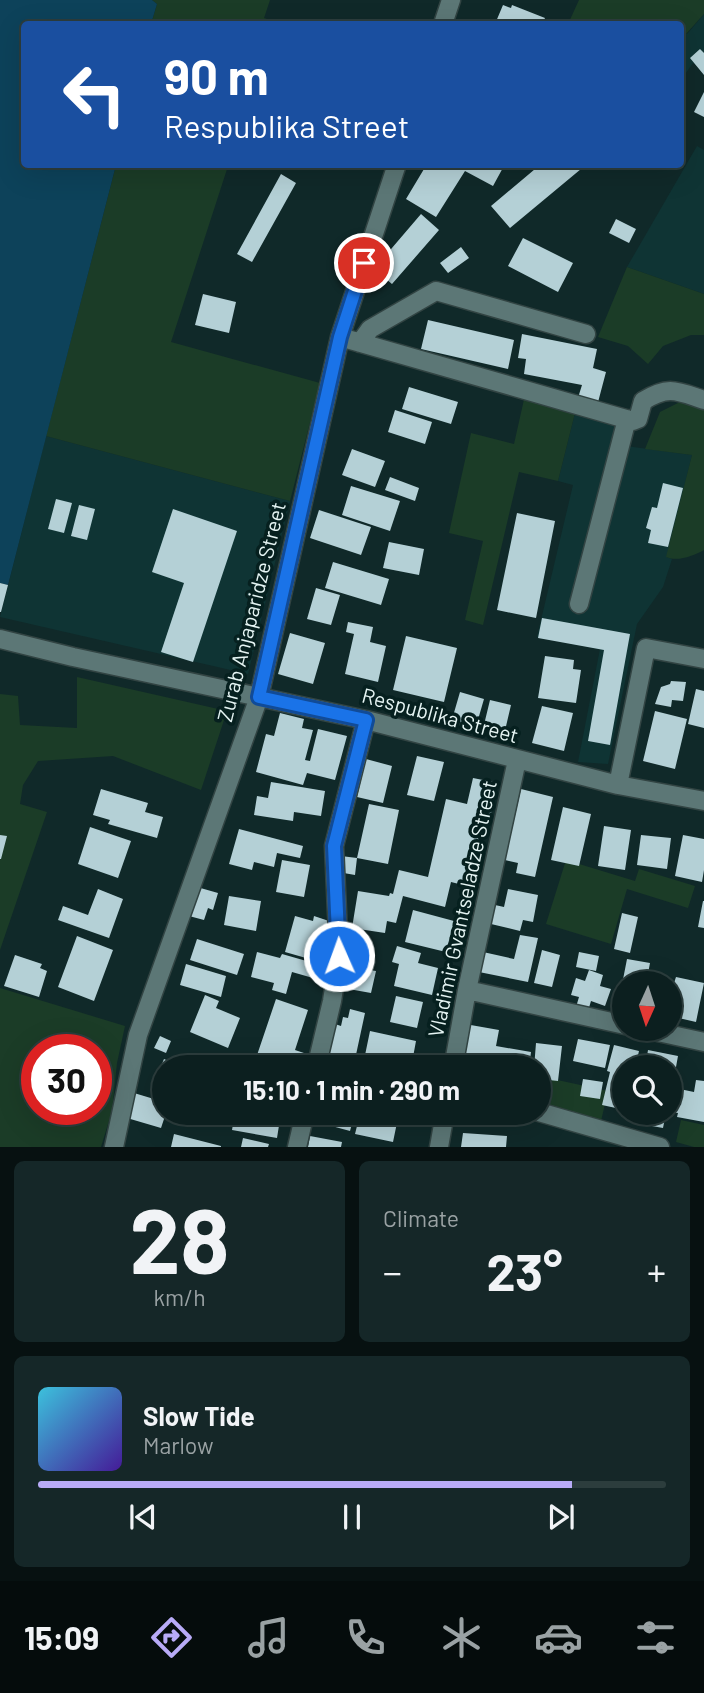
<!DOCTYPE html>
<meta charset="utf-8">
<style>
:root{--surface:#0c1f1f;--page:#152728;--text:#f1f3f6;--muted:#9aa2a4;--line:#2c3d3d;--accent:#b8abf7}
body{margin:0;font-family:Barlow,sans-serif;background:var(--page);color:var(--text);height:100vh;display:flex;flex-direction:column;font-size:26px;white-space:nowrap}
*{box-sizing:border-box;margin:0}
p{font-size:23px;color:var(--muted)}
.icon{flex:none;width:38px;height:38px;fill:none;stroke:currentColor;stroke-width:2;stroke-linecap:round;stroke-linejoin:round}
.map{position:relative;height:1147px;overflow:hidden}
.sheet{display:flex;flex-direction:column;gap:14px;padding:14px;background:#071111;flex:1}
.sheet>*{flex:none}
.guide{position:absolute;left:21px;top:21px;width:663px;height:147px;border-radius:7px;box-shadow:0 7px 28px #0002,0 0 0 2px var(--line);background:#1a4fa0;color:#fff;overflow:hidden}
.needle{width:46px;rotate:183deg}
.tools{position:absolute;left:612px;top:971px;display:grid;gap:14px}
.tools a{display:grid;place-items:center;width:70px;height:70px;border-radius:50%;background:var(--surface);box-shadow:0 7px 28px #0002,0 0 0 2px var(--line);font-size:35px}
.speed{position:absolute;left:21px;top:1034px;display:flex;gap:14px;font-size:35px;font-weight:700;text-align:center}
.speed>*{display:grid;place-content:center;width:91px;height:91px;border-radius:50%;background:var(--surface);box-shadow:0 7px 28px #0002,0 0 0 2px var(--line);line-height:1}
.speed .limit{border:10px solid #d22;background:#fff;color:#111}
.pin{position:absolute;display:grid;place-items:center;width:60px;height:60px;color:#fff;margin:-30px;border:4px solid #fff;border-radius:50%;box-shadow:0 2px 7px #0007}
.me{position:absolute;width:77px;margin:-38px;rotate:358deg;stroke-linejoin:round;filter:drop-shadow(0 0 5px #0008)}
.turn{display:flex;align-items:center;gap:24px;height:147px;padding:0 28px;font-size:32px}
.turn .icon{width:91px;height:91px;stroke-width:2.5}
.turn b{display:block;font-size:49px;line-height:60px}
.big{font-size:52px;font-weight:700;line-height:1.1}
.sheet .tile{flex:1;display:flex;flex-direction:column;justify-content:center;gap:10px;min-width:0;padding:0 24px;border-radius:10px;background:var(--page)}
.sheet .dial{align-items:center;gap:0}
.dial b{font-size:91px;line-height:1}
.song{display:flex;align-items:center;gap:21px}
.cover{width:84px;height:84px;border-radius:10px;background:linear-gradient(135deg,hsl(190 70% 55%),hsl(260 70% 35%))}
.played{height:7px;border-radius:4px;background:linear-gradient(90deg,var(--accent) 85%,var(--line) 85%)}
.keys{display:flex;justify-content:space-around;direction:ltr}
.heat{display:flex;justify-content:space-between;align-items:center;font-size:38px;direction:ltr}
.sheet .tiles{flex:1;display:grid;gap:14px;grid-template-columns:1fr 1fr}
.tile:last-child{grid-column:span 2}
.trip{position:absolute;left:152px;top:1055px;width:399px;height:70px;border-radius:35px;background:var(--surface);box-shadow:0 7px 28px #0002,0 0 0 2px var(--line);font-weight:700;line-height:70px;text-align:center}
.menu{display:flex;height:112px;justify-content:space-around;align-items:center;background:#050c0c;color:var(--muted)}
.menu .icon{width:49px;height:49px}
.menu .on{color:var(--accent)}
.menu b{font-size:32px;color:var(--text)}
.map>svg:first-child{display:block}
.built{fill:#0f3434}
.green{fill:#1b3c27;fill-rule:evenodd}
.water{fill:#0d425a}
.building{fill:#b4d0d6}
.lines{fill:none;stroke-linecap:round;stroke-linejoin:round}
.minor-casing{stroke:#324443;stroke-width:21}
.minor{stroke:#5c7776;stroke-width:18}
.route-casing{stroke:#114b97;stroke-width:18}
.route{stroke:#1a73e8;stroke-width:12}
.labels{text-anchor:middle;stroke-width:7;stroke-linejoin:round;paint-order:stroke}
.street-label{font-size:21px;fill:#e5f4f3;stroke:#06201f}
</style>
<div class="map">
<svg width="704" height="1147" viewBox="0 0 704 1147">
<rect width="100%" height="100%" fill="#102929"/>
<path class="built" d="M704 14V70L693 63 681 80V31L687 34Z
M697 146 704 150V294L627 267Z
M576 409 632 425 626 446 692 455 667 557 672 559 663 587 637 624 608 764 578 762 600 649 537 637 573 485 558 481Z
M46 436 290 501 248 674 0 617Z"/>
<path class="green" d="M152 0H270L264 18 282 24H151L157 4Z
M579 0H704V14L686 34 681 31V24H568Z
M226 164 228 166 171 342 320 383 290 501 46 436 116 165Z
M627 267 704 294V335H691L663 346 648 364 628 346 598 337Z
M525 395 576 409 558 481 519 472 483 625 465 620 483 541 449 533 471 433 514 444Z
M680 402 704 408V550C693 556 678 562 666 557L692 455 645 449 660 412Z
M77 677 227 711 201 790 113 756 38 761 23 785 20 804 47 812 0 950V694L18 696 20 725 77 728Z
M566 860 635 881 639 869 695 886 688 908 627 889 611 944 546 924Z
M0 988 125 1026 117 1063 112 1111 101 1147H0ZM96 1050V1110H37V1050Z
M539 1076 608 1091 601 1121 539 1103Z
M681 1120 704 1125V1147H694L676 1142Z"/>
<path class="water" d="M0 0H152L157 4 151 24H24V164L116 165 8 585 0 583Z"/>
<path class="building" d="M503 5 511 8 512 5 545 18 542 24H495Z
M700 49 704 53V75L690 58Z
M704 92V117L694 112Z
M427 164H505L493 186 465 171 436 217 406 199Z
M541 164H587L510 228 491 206Z
M281 174 296 183 252 262 237 254Z
M421 214 439 230 392 284 374 269Z
M616 219 636 229 629 243 609 233Z
M523 238 573 263 558 292 508 266Z
M461 247 469 258 448 273 440 263Z
M203 294 236 302 229 333 195 325Z
M428 320 514 340 508 369 421 349Z
M522 334 597 349 593 368 606 372 597 406 577 401 582 385 524 374 526 359 518 358Z
M409 387 458 402 451 424 402 409Z
M395 410 432 422 425 444 388 432Z
M352 449 385 461 375 487 342 475Z
M390 477 419 488 415 501 385 490Z
M663 483 683 488 668 547 648 543 651 530 646 528 652 507 657 508Z
M351 486 400 501 390 531 342 515Z
M56 499 72 503 64 533 48 529Z
M79 505 95 509 87 540 71 536Z
M173 509 237 531 193 662 161 652 184 583 152 572Z
M319 510 371 527 361 555 310 538Z
M517 513 555 521 536 618 497 610Z
M389 542 424 549 419 575 383 568Z
M333 562 389 579 381 605 325 588Z
M0 583 8 585 1 612H0Z
M316 588 340 595 331 625 307 619Z
M542 618 630 634 610 745 588 741 604 650 538 638Z
M348 622 373 627 370 642 386 646 378 682 345 674 354 634 346 632Z
M290 633 325 643 313 684 278 674Z
M406 636 457 648 444 702 393 690Z
M545 656 574 660 573 669 581 670 576 703 538 698Z
M671 681 686 682 683 701 672 700 671 707 655 704 661 687 670 684Z
M696 689 704 691V728L688 724Z
M460 692 484 699 475 730 451 723Z
M490 700 511 705 503 739 482 733Z
M542 706 573 713 564 751 532 743Z
M655 711 687 719 675 769 643 761Z
M280 713 304 719 302 728 313 730 305 760 310 761 318 729 347 736 335 780 307 773 303 785 256 772 266 734 274 736Z
M417 756 444 762 434 801 407 795Z
M366 759 392 766 383 803 357 797Z
M473 778 498 783 486 835 480 834 473 864 468 863 463 885 451 882 445 907 403 896 396 923 387 921 385 933 352 928 358 891 389 896 390 893 393 894 399 870 428 877 446 799 467 804Z
M271 782 325 791 321 816 294 812 293 821 254 815 257 796 268 798Z
M101 789 148 803 145 812 163 817 157 838 108 824 110 820 93 815Z
M521 789 553 797 535 877 516 873 518 863 505 860Z
M369 804 399 810 388 864 357 858Z
M563 807 591 814 579 866 551 860Z
M604 826 631 830 625 870 598 866Z
M90 827 131 841 118 878 78 864Z
M239 829 303 846 300 858 277 853 274 867 254 862 252 870 229 864Z
M0 835 7 836 1 859H0Z
M641 835 671 838 667 869 637 865Z
M683 835 704 839V870L702 882 675 876Z
M341 856 357 858 355 875 338 872Z
M282 860 310 865 304 897 276 892Z
M197 887 218 893 213 910 208 908 204 920 189 916Z
M98 889 123 899 109 938 58 920 63 906 88 915Z
M508 889 538 895 533 922 523 920 520 931 491 924 495 905 504 907Z
M229 896 261 901 256 931 224 925Z
M703 901H704V928L698 927Z
M413 910 454 921 446 952 405 942Z
M622 913 638 917 630 953 614 949Z
M295 916 313 921 314 916 332 922 324 950 316 948 313 960 285 952Z
M520 935 538 938 528 982 479 972 483 952 514 959Z
M77 936 113 950 94 1001 58 987Z
M197 939 244 954 237 975 190 960Z
M397 946 421 953 418 963 438 968 432 995 394 986 399 964 392 962Z
M542 950 560 955 552 987 534 983Z
M257 952 280 958 282 954 324 966 320 980 292 972 286 994 272 990 274 983 251 977Z
M579 952 599 956 596 971 576 967Z
M15 955 42 964 40 968 47 971 39 997 4 986Z
M350 955 366 959 364 969 376 971 371 993 343 988Z
M627 959 650 963 646 984H625V1006L618 1005Z
M186 964 226 976 221 997 180 985Z
M589 970 603 975 600 986 611 989 605 1006 591 1001 588 1011 576 1007 579 997 571 995 576 978 585 981Z
M676 977 704 983 696 1022 670 1016V986H673Z
M205 995 219 1001 216 1008 240 1018 228 1048 190 1032Z
M396 996 423 1002 417 1028 390 1022Z
M276 999 308 1010 295 1050 304 1053 300 1068H263L254 1064Z
M350 1009 365 1013 354 1064 327 1059 335 1024 341 1026 343 1017 348 1018Z
M465 1024 499 1030 496 1046 531 1052 529 1068H480L458 1064Z
M370 1031 416 1041 411 1068H374L375 1062 364 1060Z
M160 1036 171 1041 166 1053 154 1048Z
M578 1039 610 1045 605 1068 573 1061Z
M536 1043 562 1046 558 1081 539 1079V1068H534Z
M614 1045 639 1051 635 1068H625V1110L602 1105 610 1072 607 1071Z
M648 1050 678 1056 674 1078 670 1077V1068H645Z
M164 1059 184 1068H164V1082L156 1078Z
M583 1079 603 1082 600 1099 580 1096Z
M696 1080 704 1081V1122L677 1117 678 1113 670 1112V1087L694 1092Z
M134 1093 164 1102 166 1113 161 1128 127 1118Z
M235 1113H281L277 1138 232 1130Z
M319 1113H355L350 1131 317 1122Z
M356 1113H399L393 1142 355 1134 357 1126H353Z
M636 1113H666L663 1128 635 1123Z
M463 1133 507 1136 506 1147H461Z
M174 1134 221 1146V1147H171Z
M310 1136 342 1142 341 1147H308Z
M243 1138 269 1144 268 1147H241Z"/>
<g class="lines">
<g class="minor-casing">
<path id="minor" d="M443 24 451 0
M340 337 633 421 638 419 643 401C669 385 677 391 704 400
M360 343 370 329 436 291 586 334
M579 604 627 419
M0 639 73 657 366 720 618 785 704 801
M618 785 646 648 704 659
M467 990 625 1025
M644 1029 704 1042
M316 1068 332 1001 339 956 334 846 366 720
M453 1068 467 990 517 760
M539 1112 660 1147
M114 1147 138 1035 259 697 340 337 397 164
M297 1147 305 1113
M439 1147 445 1113"/>
</g>
<use href="#minor" class="minor"/>
</g>
<g class="lines">
<g class="route-casing">
<path id="route" d="M339 956 334 846 366 720 259 697 340 337 364 263"/>
</g>
<use href="#route" class="route"/>
</g>
<g class="labels">
<g class="street-label">
<text transform="translate(252 612) rotate(-76)" y="7">Zurab Anjaparidze Street</text>
<text transform="translate(440 716) rotate(15)" y="7">Respublika Street</text>
<text transform="translate(463 909) rotate(-78)" y="7">Vladimir Gvantseladze Street</text>
</g>
</g>
</svg>
<div class="tools">
<a><svg class="needle" viewBox="-14 -14 28 28"><path d="M0-13l5 13h-10z" fill="#e53935"/><path d="M0 13l5-13h-10z" fill="#9aa2a4"/></svg></a>
<a><svg class="icon" aria-label="search" viewBox="0 0 24 24"><circle cx="10" cy="10" r="6"/><path d="M15 15l6 6"/></svg></a>
</div>
<div class="speed"><div class="limit">30</div></div>
<div class="pin" style="left:364px;top:263px;background:#d93025"><svg class="icon" aria-label="arrive" viewBox="0 0 24 24"><path d="M6 21V4h12l-3 4 3 4H6"/></svg></div>
<svg class="me" style="left:339px;top:956px" viewBox="-20 -20 40 40"><circle r="17" fill="#1a73e8" stroke="#fff" stroke-width="3"/><path d="M0-11L8 9 0 5-8 9z" fill="#fff"/></svg>
<div class="trip">15:10 · 1 min · 290 m</div>
<div class="guide">
<div class="turn"><svg class="icon" aria-label="left" viewBox="0 0 24 24"><path d="M17 20v-9H6M10 6l-5 5 5 5"/></svg><div><b>90 m</b>Respublika Street</div></div>
</div>
</div>
<section class="sheet">
<div class="tiles">
<div class="tile dial"><b>28</b><p>km/h</p></div>
<div class="tile"><p>Climate</p>
<div class="heat"><a>−</a><b class="big">23°</b><a>+</a></div>
</div>
<div class="tile">
<div class="song"><i class="cover"></i><div><b>Slow Tide</b><p>Marlow</p></div></div>
<div class="played"></div>
<div class="keys"><svg class="icon" aria-label="previous" viewBox="0 0 24 24"><path d="M18 5L8 12l10 7zM5 5v14"/></svg><svg class="icon" aria-label="pause" viewBox="0 0 24 24"><path d="M8 5v14M16 5v14"/></svg><svg class="icon" aria-label="next" viewBox="0 0 24 24"><path d="M6 5l10 7-10 7zM19 5v14"/></svg></div>
</div>
</div>
</section>
<nav class="menu">
<b>15:09</b>
<svg class="icon on" aria-label="directions" viewBox="0 0 24 24"><path d="M12 3l9 9-9 9-9-9zM9 14v-3h6M13 9l2 2-2 2"/></svg>
<svg class="icon" aria-label="music" viewBox="0 0 24 24"><path d="M9 18V5l10-2v13"/><circle cx="6" cy="18" r="3"/><circle cx="16" cy="16" r="3"/></svg>
<svg class="icon" aria-label="phone" viewBox="0 0 24 24"><path d="M5 4h4l2 5-3 2q2 4 5 5l2-3 5 2v4C11 20 4 13 5 4z"/></svg>
<svg class="icon" aria-label="climate" viewBox="0 0 24 24"><path d="M12 3v18M4 7l16 10M4 17L20 7"/></svg>
<svg class="icon" aria-label="car" viewBox="0 0 24 24"><path d="M5 17H2v-5l4-1 3-4h7l3 4 3 1v5h-3M9 17h6M6 11h13"/><circle cx="7" cy="17" r="2"/><circle cx="17" cy="17" r="2"/></svg>
<svg class="icon" aria-label="filters" viewBox="0 0 24 24"><path d="M4 7h16M4 17h16"/><circle cx="9" cy="7" r="2"/><circle cx="15" cy="17" r="2"/></svg>
</nav>
